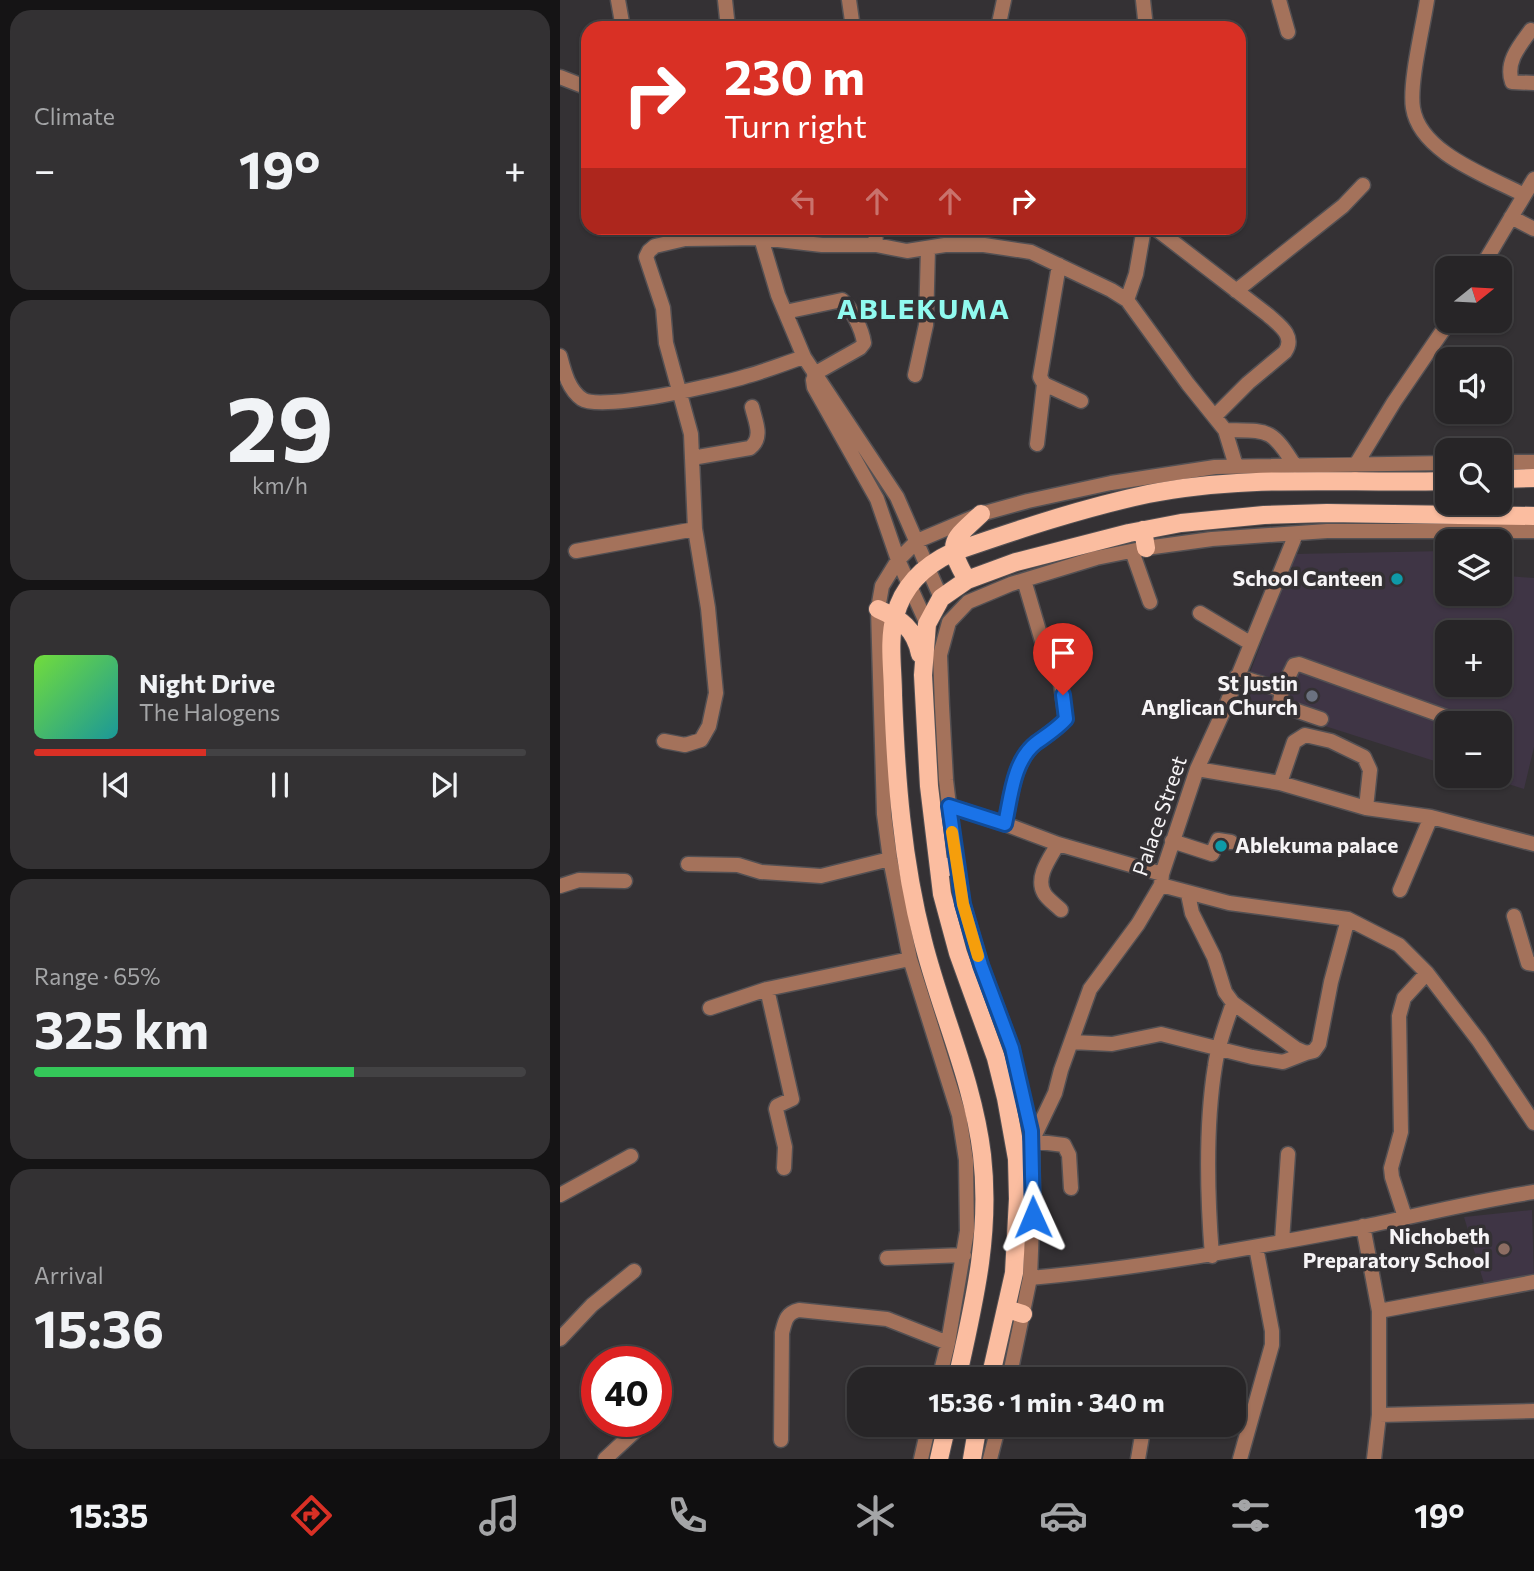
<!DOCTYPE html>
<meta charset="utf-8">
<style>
:root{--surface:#272527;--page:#333133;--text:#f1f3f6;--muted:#a4a5a7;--line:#434244;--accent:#d93025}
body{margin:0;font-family:Commissioner,sans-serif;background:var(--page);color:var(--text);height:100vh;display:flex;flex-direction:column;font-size:26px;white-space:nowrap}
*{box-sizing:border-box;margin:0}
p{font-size:23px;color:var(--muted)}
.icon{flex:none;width:38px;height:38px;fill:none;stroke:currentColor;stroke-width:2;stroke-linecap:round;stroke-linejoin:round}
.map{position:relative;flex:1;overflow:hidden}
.drawer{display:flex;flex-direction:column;gap:10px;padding:10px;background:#151415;width:560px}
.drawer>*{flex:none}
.banner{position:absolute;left:21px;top:21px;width:665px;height:214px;border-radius:21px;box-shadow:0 2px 5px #0004,0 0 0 2px var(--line);background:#d93025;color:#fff;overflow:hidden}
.needle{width:46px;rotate:72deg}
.fabs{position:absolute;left:875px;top:256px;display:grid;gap:14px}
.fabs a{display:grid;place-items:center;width:77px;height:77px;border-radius:14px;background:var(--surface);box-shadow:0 2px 5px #0004,0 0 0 2px var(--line);font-size:35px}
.speed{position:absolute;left:21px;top:1346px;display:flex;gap:14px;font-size:35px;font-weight:700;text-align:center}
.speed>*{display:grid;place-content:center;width:91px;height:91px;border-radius:50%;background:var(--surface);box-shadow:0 2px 5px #0004,0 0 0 2px var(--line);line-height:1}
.speed .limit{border:10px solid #d22;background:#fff;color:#111}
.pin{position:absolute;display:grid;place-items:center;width:60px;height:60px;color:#fff;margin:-72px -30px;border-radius:50% 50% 50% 0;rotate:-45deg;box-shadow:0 0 7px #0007}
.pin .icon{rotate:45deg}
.me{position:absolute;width:77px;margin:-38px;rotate:359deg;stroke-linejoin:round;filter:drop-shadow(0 0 5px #0008)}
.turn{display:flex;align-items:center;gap:24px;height:147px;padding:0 28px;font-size:32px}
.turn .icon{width:91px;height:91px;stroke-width:2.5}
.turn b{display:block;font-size:49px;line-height:60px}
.lanes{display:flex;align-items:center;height:66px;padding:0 28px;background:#0003;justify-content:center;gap:35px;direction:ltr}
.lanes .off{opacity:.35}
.big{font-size:52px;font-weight:700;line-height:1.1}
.drawer .widget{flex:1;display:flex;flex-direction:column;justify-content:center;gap:10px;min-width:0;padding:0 24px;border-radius:21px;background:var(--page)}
.drawer .dial{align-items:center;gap:0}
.dial b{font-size:91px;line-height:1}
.song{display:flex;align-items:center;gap:21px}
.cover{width:84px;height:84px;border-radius:10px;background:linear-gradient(135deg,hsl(100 70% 55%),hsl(180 70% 35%))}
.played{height:7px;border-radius:4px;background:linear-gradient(90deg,var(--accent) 35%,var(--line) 35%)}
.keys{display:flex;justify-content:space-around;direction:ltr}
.heat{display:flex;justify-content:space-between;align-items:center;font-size:38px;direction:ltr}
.charge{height:10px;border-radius:5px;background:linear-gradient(90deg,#34c759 65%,var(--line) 0)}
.trip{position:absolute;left:287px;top:1367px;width:399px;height:70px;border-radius:21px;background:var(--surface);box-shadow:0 2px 5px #0004,0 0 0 2px var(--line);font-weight:700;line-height:70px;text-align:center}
.menu{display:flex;height:112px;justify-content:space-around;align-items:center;background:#100f10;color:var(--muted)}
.menu .icon{width:49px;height:49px}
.menu .current{color:var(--accent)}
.menu b{font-size:32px;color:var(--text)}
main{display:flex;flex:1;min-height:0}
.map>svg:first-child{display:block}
.education{fill:#3f3545;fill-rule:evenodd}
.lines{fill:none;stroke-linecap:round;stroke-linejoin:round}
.minor-casing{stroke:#535053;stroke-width:17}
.major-casing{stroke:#535053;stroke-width:20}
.minor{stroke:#a4725b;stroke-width:14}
.major{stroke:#fbbda0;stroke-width:18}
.route-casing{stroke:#114b97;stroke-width:18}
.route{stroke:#1a73e8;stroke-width:12}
.slow{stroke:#f59e0b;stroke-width:12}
.culture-dot{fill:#0f9aa8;stroke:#343134;stroke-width:2.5}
.worship-dot{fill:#6b7280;stroke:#343134;stroke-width:2.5}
.education-dot{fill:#8d6e63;stroke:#343134;stroke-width:2.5}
.labels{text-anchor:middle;stroke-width:7;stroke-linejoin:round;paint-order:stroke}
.poi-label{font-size:21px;font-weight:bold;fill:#f6f4f6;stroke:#343134;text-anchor:end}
.street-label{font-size:21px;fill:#f6f4f6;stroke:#343134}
.district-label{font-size:28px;font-weight:bold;letter-spacing:2px;fill:#90faef;stroke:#343134}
</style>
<main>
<section class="drawer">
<div class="widget"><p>Climate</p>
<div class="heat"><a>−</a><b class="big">19°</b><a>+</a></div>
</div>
<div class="widget dial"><b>29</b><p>km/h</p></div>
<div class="widget">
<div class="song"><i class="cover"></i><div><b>Night Drive</b><p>The Halogens</p></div></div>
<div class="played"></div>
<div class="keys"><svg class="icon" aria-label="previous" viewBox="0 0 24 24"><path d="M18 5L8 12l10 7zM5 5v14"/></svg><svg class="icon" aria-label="pause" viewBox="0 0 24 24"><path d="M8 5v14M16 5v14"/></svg><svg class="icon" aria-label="next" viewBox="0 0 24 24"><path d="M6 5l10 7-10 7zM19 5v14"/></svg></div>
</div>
<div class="widget"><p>Range · 65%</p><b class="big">325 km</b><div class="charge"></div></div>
<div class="widget"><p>Arrival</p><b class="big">15:36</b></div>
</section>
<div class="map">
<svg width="974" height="1459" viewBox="0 0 974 1459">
<rect width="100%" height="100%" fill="#343134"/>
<path class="education" d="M940 550H946L948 576 974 578V747L964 789 920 775H940V723H887V765L680 699 735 554 887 551V593H940ZM887 632H940V684H887Z
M972 1210 974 1281 926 1290 904 1217Z"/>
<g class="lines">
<g class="minor-casing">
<path id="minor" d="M58 0 63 28
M165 0 168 28
M289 0 293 28
M583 0 586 28
M719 0 728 32
M867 0C863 27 849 83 853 108 860 153 928 176 964 195
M438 28 444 0
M971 30C960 45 945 62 952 82L974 83
M0 77 28 88
M951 217 974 229
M198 228 218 295 244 357 337 497 381 598
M315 228 316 245
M595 228 708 315C719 325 736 336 725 352L688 383 655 416
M499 265 480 377 484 384 521 401
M921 268 974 179
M676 291 783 206 803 185
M567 300 576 274 584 228
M225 312 282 300C292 309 302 329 304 343L300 348 254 374
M0 356C4 371 8 389 22 399 41 412 162 384 187 376 206 371 225 363 244 357
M355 375 366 325 368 248
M253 380 254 387 317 499 338 560 367 624
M665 430C708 431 711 427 735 466
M477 444 484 384
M132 458 190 448C204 437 195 421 192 407
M940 462H974
M795 466 834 402 890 320
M16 551 135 529
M572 551 590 602
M640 613 690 643
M677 676 722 690
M761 719 723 706 720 702 722 690 734 665 739 664 886 717
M104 741 125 745 141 740 149 726 156 693 148 608 135 529 131 434 106 343 103 308 86 257 89 251 95 246 125 239 200 238 262 245H316L347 251 385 245H424L471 252 551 290 567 300 628 384 665 430 676 466
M637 769 720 783 806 808 871 817 974 844
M720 783 734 742 745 735 771 741 804 757 810 770 806 808
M389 806 445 824 498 844 602 874
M445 824C451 797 453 761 476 743 487 735 497 729 506 719L499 670 482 641 464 580
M612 841 652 854 658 840 671 842
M498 844C490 858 475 877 484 893 487 899 496 905 501 910
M128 864 178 865 201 872 261 876 330 859
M601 885 669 903 788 919 839 945 867 973 919 1041 974 1123
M0 886 19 880 65 881
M840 890 871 817
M628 894 632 913 654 957 665 992 673 1003 735 1048 746 1053 754 1051 759 1044 771 982 788 919
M954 916 968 963 974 964
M207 989 232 1099 217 1106 216 1109 225 1147 224 1168
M150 1008 207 989 350 959
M511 1042 552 1044 601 1034 692 1057 723 1062 746 1053
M511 1188 509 1155 504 1145 472 1141 495 1093 501 1070 530 989 578 924 601 885 602 874 637 769 665 708 736 534
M0 1195 71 1156
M845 1217 832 1177 831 1168 841 1132 839 1016 844 998 867 973
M803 1226 819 1311V1415L814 1459
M722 1241 728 1154
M652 1256C647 1193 645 1128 655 1066 658 1044 666 1024 673 1003
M327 1258 404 1255
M470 1278C582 1268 691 1248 802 1227 859 1215 916 1201 974 1192
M819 1311 974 1282
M0 1339 32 1305 74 1271
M379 1379 388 1343 407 1231 406 1160 399 1115 350 959 330 859 324 814 318 609 322 586 338 560 357 541 421 514 468 501 551 483 655 467 887 463
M449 1379 470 1278 473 1198 472 1141 452 1048 421 965 403 904 396 865 386 780 382 706 380 655 389 622 408 602 451 584 536 558 586 548 652 539 767 531H974
M819 1415 974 1411
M525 1424 534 1427
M221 1440 222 1333C225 1321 226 1313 239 1310L327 1319 388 1343
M45 1459 86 1421
M361 1459 369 1424
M430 1459 439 1424
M578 1459 584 1424
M680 1459 712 1345V1331L696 1247"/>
</g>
<g class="major-casing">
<path id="major" d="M940 479 974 478
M583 530 586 548
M407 580C385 542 392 541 421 514
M318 609C341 619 355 629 360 654
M379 869 396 865
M447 1309 463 1314
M397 1379C414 1303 431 1234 422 1155 413 1080 381 1013 363 941 342 860 336 778 333 695 333 670 328 641 335 616 343 585 365 565 393 552 457 530 522 508 588 494 686 474 788 484 887 481
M430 1379 454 1273 458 1199 457 1159 446 1098 436 1058 398 953 382 894 379 869 369 786 363 675 367 624 381 598 407 580 456 562 569 533 621 523 704 515 767 513 974 516
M379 1459 387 1424
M412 1459 418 1424"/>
</g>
<use href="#minor" class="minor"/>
<use href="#major" class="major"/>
</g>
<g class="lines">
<g class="route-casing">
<path id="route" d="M473 1217 471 1131 452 1048 421 965 403 904 389 806 445 824C451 797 453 761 476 743 487 735 497 729 506 719L503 695"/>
</g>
<use href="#route" class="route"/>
<path class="slow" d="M392 832 403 904 418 956"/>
</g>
<g class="culture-dot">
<circle cx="837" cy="579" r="7"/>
<circle cx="661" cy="846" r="7"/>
</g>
<circle class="worship-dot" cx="752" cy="696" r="7"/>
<circle class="education-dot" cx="944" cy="1249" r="7"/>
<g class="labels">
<g class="poi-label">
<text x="823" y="586">School Canteen</text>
<text x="738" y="691">St Justin<tspan x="738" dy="24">Anglican Church</tspan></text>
<text x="675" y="853" text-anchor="start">Ablekuma palace</text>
<text x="930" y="1244">Nichobeth<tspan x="930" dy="24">Preparatory School</tspan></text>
</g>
<g class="street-label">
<text transform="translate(600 816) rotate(-71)" y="7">Palace Street</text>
</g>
<g class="district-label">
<text x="364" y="319">ABLEKUMA</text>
</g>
</g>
</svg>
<div class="fabs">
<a><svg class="needle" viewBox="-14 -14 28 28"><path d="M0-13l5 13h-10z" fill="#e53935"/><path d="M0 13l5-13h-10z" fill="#a4a5a7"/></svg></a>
<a><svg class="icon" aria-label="sound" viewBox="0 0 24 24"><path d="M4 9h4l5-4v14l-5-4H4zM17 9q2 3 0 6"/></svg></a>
<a><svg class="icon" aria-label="search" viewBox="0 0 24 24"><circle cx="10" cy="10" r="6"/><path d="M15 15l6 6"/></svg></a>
<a><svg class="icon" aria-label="layers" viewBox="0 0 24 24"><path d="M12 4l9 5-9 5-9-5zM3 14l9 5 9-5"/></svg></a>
<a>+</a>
<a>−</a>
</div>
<div class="speed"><div class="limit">40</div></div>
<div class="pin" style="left:503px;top:695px;background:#d93025"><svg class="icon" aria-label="arrive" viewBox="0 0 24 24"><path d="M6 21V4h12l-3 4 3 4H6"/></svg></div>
<svg class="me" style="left:473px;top:1217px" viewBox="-20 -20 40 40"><path d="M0-17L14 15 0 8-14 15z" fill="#1a73e8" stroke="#fff" stroke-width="4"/></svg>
<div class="trip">15:36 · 1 min · 340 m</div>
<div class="banner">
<div class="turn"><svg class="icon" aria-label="right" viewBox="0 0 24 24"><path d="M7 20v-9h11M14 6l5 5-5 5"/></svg><div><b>230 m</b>Turn right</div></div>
<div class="lanes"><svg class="icon off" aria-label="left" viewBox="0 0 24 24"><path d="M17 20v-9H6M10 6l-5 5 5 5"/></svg><svg class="icon off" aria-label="ahead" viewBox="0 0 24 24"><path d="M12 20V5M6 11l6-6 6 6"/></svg><svg class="icon off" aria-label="ahead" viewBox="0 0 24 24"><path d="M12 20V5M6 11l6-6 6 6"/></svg><svg class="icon" aria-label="right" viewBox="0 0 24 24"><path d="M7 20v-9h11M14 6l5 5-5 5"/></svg></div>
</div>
</div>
</main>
<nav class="menu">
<b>15:35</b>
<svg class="icon current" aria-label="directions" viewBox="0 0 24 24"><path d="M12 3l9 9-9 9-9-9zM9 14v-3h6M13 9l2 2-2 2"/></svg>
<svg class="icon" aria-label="music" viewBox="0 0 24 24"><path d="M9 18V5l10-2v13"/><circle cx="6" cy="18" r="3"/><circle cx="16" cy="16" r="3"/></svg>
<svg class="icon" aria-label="phone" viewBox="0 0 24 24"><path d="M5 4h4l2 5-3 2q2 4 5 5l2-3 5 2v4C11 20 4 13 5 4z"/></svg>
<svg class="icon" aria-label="climate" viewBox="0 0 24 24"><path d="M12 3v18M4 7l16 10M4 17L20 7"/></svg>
<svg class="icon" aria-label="car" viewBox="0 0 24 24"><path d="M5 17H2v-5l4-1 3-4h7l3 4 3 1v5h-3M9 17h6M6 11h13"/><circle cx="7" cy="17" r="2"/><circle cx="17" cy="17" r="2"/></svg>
<svg class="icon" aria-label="filters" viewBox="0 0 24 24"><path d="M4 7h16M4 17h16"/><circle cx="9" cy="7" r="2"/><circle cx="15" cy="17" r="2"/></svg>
<b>19°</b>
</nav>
